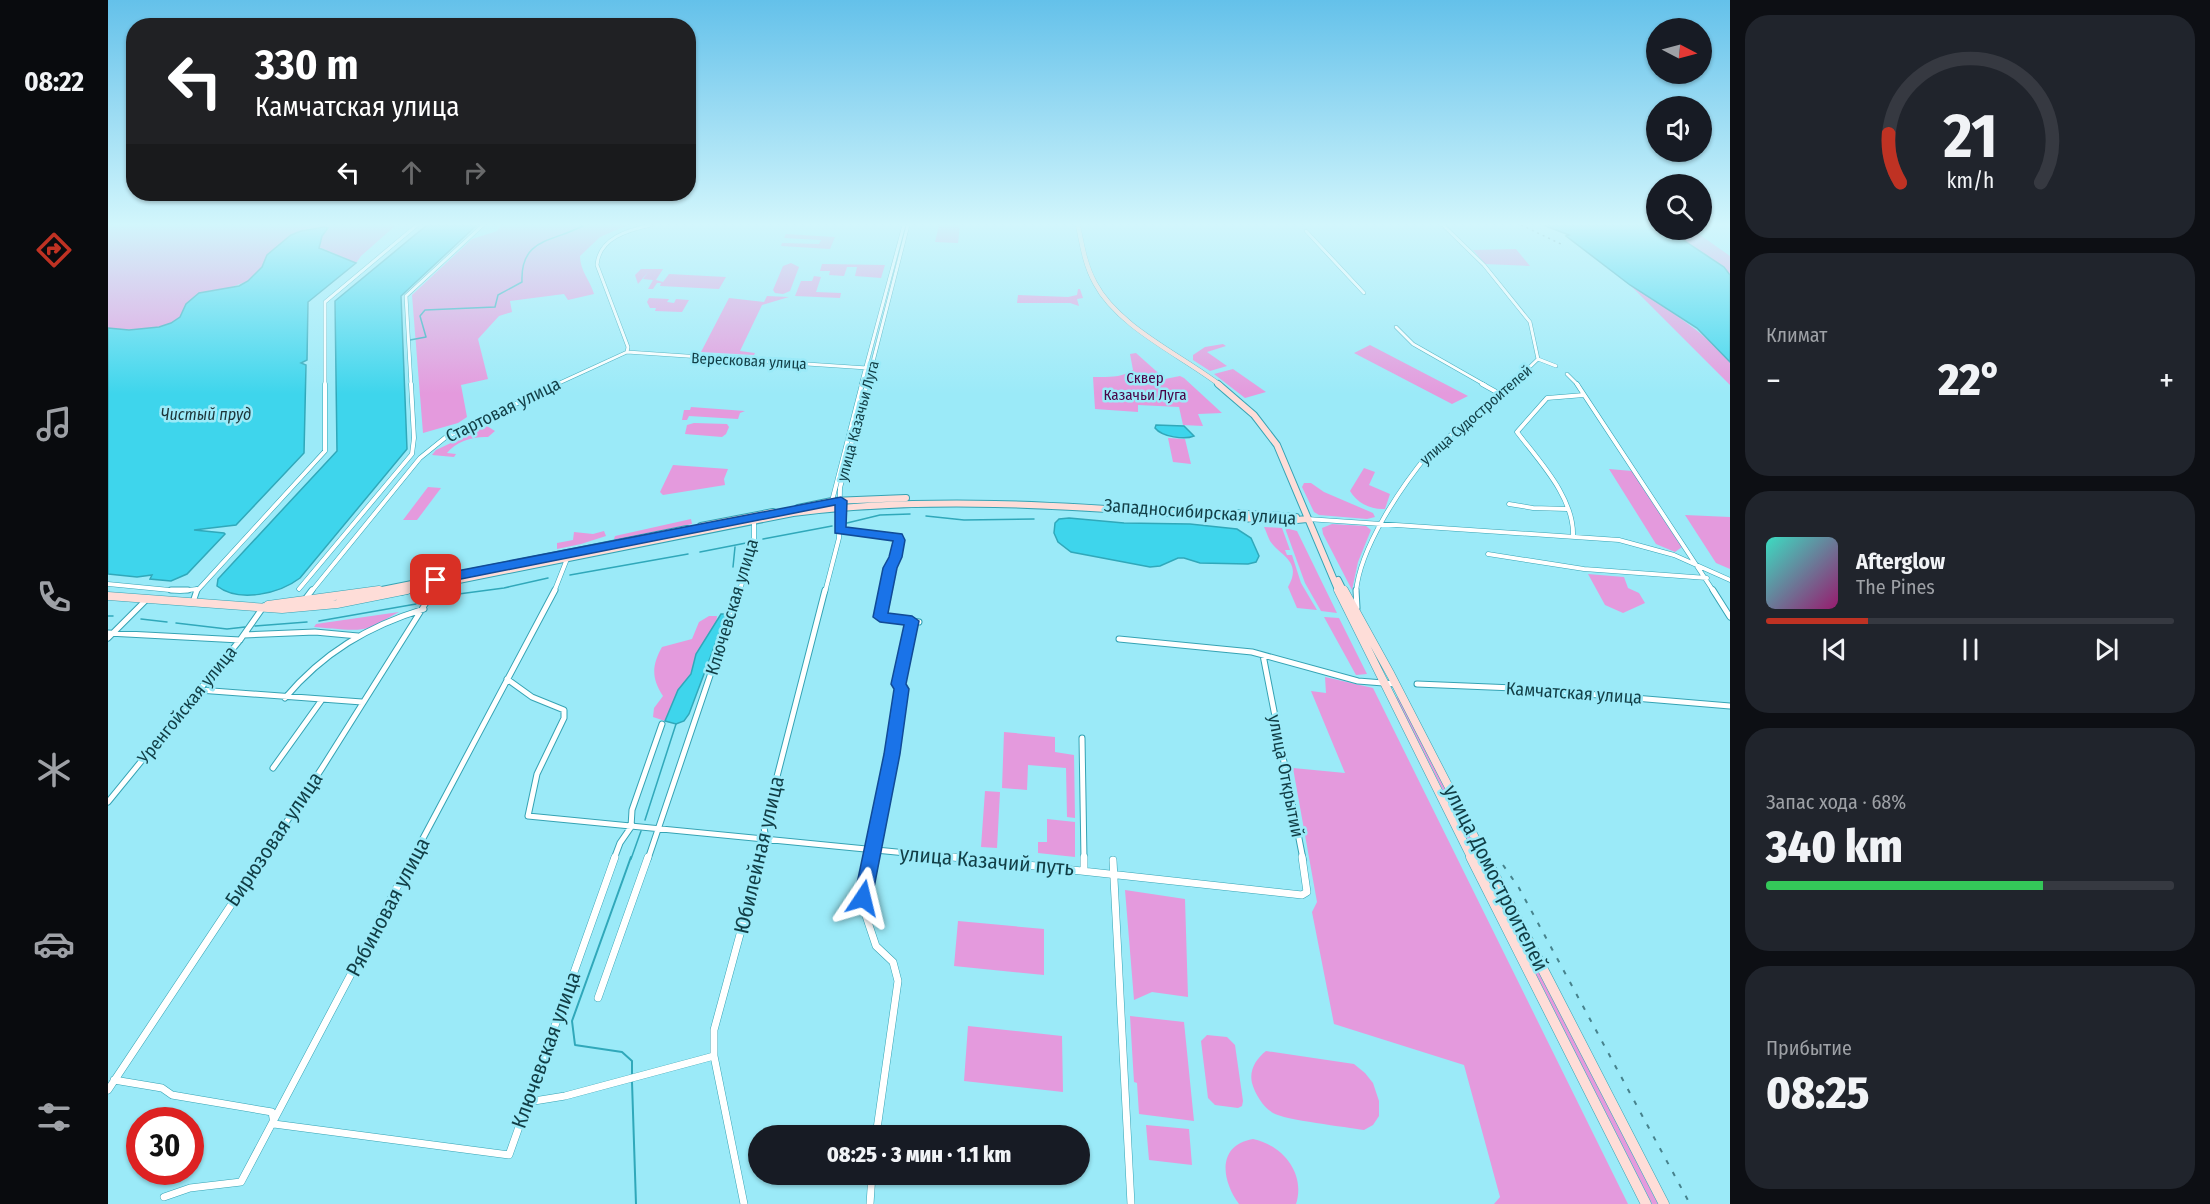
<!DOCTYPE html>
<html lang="ru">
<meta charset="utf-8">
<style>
:root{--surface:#171b24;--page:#20242c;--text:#f1f3f6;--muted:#9ea1a6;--line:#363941;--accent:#bf3223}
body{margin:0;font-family:"Fira Sans Condensed",sans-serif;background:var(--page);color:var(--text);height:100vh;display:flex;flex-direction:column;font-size:22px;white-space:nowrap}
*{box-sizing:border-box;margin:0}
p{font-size:20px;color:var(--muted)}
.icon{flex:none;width:33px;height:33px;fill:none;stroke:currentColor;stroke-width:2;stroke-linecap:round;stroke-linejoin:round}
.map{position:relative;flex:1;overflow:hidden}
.side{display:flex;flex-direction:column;gap:15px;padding:15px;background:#0d0f14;width:480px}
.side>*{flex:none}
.top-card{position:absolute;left:18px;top:18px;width:570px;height:183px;border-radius:24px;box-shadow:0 2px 4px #0004;background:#202124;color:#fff;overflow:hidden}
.needle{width:39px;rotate:96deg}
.buttons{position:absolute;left:1538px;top:18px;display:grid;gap:12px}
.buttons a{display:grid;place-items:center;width:66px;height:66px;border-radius:50%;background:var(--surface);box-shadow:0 2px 4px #0004;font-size:30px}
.speed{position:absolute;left:18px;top:1107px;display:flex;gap:12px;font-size:30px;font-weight:700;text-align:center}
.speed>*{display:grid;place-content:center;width:78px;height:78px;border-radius:50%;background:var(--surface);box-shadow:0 2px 4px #0004;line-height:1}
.speed .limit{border:9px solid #d22;background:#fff;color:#111}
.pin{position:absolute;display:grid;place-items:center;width:51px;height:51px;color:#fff;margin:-26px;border-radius:12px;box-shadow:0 3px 9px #0006}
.me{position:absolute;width:66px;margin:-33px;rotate:10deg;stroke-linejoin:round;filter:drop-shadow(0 0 4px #0008)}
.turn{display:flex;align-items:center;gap:21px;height:126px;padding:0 30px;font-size:27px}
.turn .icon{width:78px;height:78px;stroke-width:2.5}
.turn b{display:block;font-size:42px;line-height:51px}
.lanes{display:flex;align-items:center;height:57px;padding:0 30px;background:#0003;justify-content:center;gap:30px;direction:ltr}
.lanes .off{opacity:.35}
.big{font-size:45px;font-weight:800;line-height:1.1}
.side .card{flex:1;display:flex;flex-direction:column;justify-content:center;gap:9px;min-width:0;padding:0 21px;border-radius:24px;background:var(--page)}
.side .dial{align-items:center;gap:0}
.dial svg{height:156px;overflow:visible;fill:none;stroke:var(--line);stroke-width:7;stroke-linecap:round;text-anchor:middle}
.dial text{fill:var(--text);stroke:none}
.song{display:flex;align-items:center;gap:18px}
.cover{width:72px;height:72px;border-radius:9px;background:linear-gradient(135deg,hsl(170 70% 55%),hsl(320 70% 35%))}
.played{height:6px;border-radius:3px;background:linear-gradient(90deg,var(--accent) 25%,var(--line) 25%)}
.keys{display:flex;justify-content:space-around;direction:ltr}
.heat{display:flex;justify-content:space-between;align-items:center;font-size:33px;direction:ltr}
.charge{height:9px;border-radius:4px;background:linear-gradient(90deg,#34c759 68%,var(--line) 0)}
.trip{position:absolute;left:640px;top:1125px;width:342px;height:60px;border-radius:30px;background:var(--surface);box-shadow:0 2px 4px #0004;font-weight:800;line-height:60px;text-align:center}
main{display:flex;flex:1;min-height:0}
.menu{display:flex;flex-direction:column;width:108px;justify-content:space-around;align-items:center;background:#090b0e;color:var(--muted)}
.menu .icon{width:42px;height:42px}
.menu .current{color:var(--accent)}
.menu b{font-size:27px;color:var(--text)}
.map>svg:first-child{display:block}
.green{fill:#e49add}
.water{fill:#3ed5ec;stroke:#30a8ba;stroke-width:1.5}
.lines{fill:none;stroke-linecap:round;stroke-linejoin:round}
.stream-far1{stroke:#30a8ba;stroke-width:1.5}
.stream{stroke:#30a8ba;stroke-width:2}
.street-far3-casing{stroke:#35a3b4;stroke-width:4}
.street-far2-casing{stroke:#35a3b4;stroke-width:5}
.street-far1-casing{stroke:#35a3b4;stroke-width:7}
.street-casing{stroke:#35a3b4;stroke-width:8}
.secondary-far3-casing{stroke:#35a3b4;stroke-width:5}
.secondary-far2-casing{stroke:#35a3b4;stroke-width:8}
.secondary-far1-casing{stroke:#35a3b4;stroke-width:9}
.secondary-casing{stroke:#35a3b4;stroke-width:11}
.street-far3{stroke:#fff;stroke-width:3}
.street-far2{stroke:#fff;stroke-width:4}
.street-far1{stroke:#fff;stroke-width:5}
.street{stroke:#fff;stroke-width:7}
.secondary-far3{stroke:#feddd8;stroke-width:4.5}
.secondary-far2{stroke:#feddd8;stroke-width:6}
.secondary-far1{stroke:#feddd8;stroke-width:8}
.secondary{stroke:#feddd8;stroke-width:10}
.rail-far1{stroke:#47828c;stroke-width:1.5;stroke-dasharray:2 4;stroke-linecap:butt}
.rail{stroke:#47828c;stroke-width:2;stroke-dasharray:4.5 9;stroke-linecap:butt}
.route{fill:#1a73e8;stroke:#114b97;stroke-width:1.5}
.labels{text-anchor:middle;stroke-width:5;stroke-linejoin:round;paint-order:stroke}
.far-street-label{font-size:15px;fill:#113e46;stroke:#9beaf8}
.far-park-label{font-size:15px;fill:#490346;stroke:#9beaf8}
.far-water-label{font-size:16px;font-style:italic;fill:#1c3539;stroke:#9beaf8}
.street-label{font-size:18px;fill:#113e46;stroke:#9beaf8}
.near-street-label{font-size:21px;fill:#113e46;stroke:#9beaf8}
</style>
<main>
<nav class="menu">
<b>08:22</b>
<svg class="icon current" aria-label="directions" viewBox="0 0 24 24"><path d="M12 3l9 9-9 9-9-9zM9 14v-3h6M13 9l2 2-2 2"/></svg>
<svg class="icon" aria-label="music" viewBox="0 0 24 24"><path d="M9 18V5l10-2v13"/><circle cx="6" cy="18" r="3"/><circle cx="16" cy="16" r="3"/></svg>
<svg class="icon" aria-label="phone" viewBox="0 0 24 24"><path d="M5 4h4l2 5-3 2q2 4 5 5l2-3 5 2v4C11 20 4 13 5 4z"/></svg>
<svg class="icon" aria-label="climate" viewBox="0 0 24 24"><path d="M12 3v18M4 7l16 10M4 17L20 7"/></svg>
<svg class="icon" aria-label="car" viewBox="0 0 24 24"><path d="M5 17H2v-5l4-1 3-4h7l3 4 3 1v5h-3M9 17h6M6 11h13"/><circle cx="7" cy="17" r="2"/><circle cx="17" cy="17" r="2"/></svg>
<svg class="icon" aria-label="filters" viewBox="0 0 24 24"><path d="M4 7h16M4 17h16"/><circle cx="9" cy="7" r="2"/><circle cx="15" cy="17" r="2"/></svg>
</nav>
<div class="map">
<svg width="1622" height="1204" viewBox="0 0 1622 1204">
<rect width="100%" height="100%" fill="#9beaf8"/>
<path class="green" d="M0 225H288L253 256 248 263 211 247 214 236 220 229 216 227 204 228 183 235 159 255 154 267 140 281 78 304C76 308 75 315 72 318 58 333 18 330 0 328Z
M393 225H520L492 237 472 256C472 271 482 280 486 294L460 300 456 294 402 301 404 312 391 316 370 339 380 379 353 385 359 417 350 423 315 433 304 295 364 239 389 231Z
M831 225H852L850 243 827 242Z
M1560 230H1585L1622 256V275L1616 267Z
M678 234 727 237 722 249 673 246 674 243 711 244 713 240 676 238Z
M1408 249 1422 266 1377 264 1365 250Z
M683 263 691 267 682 291 675 294 667 293 665 290 675 266Z
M714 264 777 265 773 278 747 276 749 267H739L736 276 721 275 722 271H712Z
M533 269H555L548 280 555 282 561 274 618 277 611 289 552 286 553 283H549L545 289H540L545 280 535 279 540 272 530 284 527 275Z
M706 276 713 277 708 292 733 293 732 298 687 296 693 281H704Z
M1522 285C1560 310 1592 328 1622 362V385Z
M970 289H972L975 298 969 299 971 306 962 303H909L910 295 960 297 969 295Z
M659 296 681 297 654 305 632 351 647 353 646 355 593 352 621 298 656 302Z
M541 298 561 299 559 302 566 303 568 299 581 300 574 312 547 311 548 308H542L539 302Z
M1115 344 1118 346 1099 352 1119 366 1102 371 1085 360V355L1097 347Z
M1262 345 1360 396 1344 404 1246 353Z
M1028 353 1057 379 1072 376 1076 378 1114 413 1090 414 1095 426 1075 425 1071 407 1030 405V412L987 409 985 377C998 377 1014 378 1025 370L1022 354Z
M1125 369 1158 392 1137 398 1106 374Z
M583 407 637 411 632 413 630 419 581 416 579 420H574L576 410H582Z
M586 423 619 424 621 427 618 434 614 437 577 434 579 425Z
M379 426 387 431 380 437C366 436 348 441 339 453L348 454 346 457 324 455 328 450Z
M1060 438 1077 439 1083 464 1065 462Z
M565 465 620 469 616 479 617 485 555 495 552 492Z
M1256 468 1267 472 1261 485 1282 494 1277 509C1263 510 1249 503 1242 491Z
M1501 469 1524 471 1574 547 1567 552 1548 544Z
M1196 483H1203L1216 492 1265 513 1267 517 1259 519 1211 515 1206 512 1194 487Z
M320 487 333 488 309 520H295Z
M1577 515 1622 517V569L1608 563Z
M583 519 584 524 509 540 506 539 507 536Z
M1224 524 1258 526 1263 530 1250 562 1244 590 1215 534 1214 528Z
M1156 527 1174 528 1182 550H1177L1179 555H1184L1193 583 1209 610 1189 608 1180 587C1195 561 1172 556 1162 541 1160 537 1158 531 1156 527Z
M1177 528 1189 531 1229 613 1213 611 1197 583Z
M496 531 498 536 473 544 449 549V543L465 540 466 532 485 534Z
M1480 574 1516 577 1520 588 1531 593 1537 603 1515 613 1497 605Z
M291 612C281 617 271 624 260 628 249 632 221 628 206 627L208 624Z
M601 616H609L608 624 588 654 583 674 570 690 557 721 545 717 546 708 555 696C543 678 544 665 554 647L584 639 591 622Z
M1216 617 1231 618 1259 674 1248 675Z
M1217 677 1265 688 1520 1204H1386L1392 1197 1356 1065 1226 1024 1204 912 1209 902 1185 768 1237 773 1203 691 1218 693Z
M1288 697 1291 698 1550 1204H1544Z
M896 732 947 737V752L966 755 967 818 959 817 958 768 920 765 919 790 894 788Z
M877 791 892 792 889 848 873 847Z
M939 819 967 822V857L930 853V842H939Z
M1017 890 1077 899 1080 997 1044 992 1026 1000Z
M850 921 936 929V975L846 966Z
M1022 1016 1076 1022 1086 1121 1031 1114 1029 1083 1026 1082Z
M860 1026 954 1036 955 1092 856 1081Z
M1099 1035 1119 1037 1127 1045 1135 1101 1134 1106 1130 1108 1107 1105 1100 1098 1093 1041Z
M1158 1051 1246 1064 1257 1073 1265 1083 1271 1101V1116L1265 1125 1256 1130C1239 1127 1176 1120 1165 1113 1155 1107 1147 1094 1144 1083 1141 1070 1148 1059 1158 1051Z
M1038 1125 1081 1129 1084 1165 1041 1160Z
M1145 1139C1174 1145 1198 1173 1188 1204H1131C1113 1180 1109 1145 1145 1139Z"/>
<path class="water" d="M319 225H369L293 296 299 449 192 578C171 594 131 603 109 586L110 579 229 451 227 301Z
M1435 225H1548V230H1560L1616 267 1622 275V362L1589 328 1522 285 1458 236 1461 235Z
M216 227 220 228 214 236 211 248 248 263 200 302 199 360 193 363 198 365 196 453 128 525 86 530 116 533 117 534 79 574 63 581 42 579 44 575 29 577 0 574V328L21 330 51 327 63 323 72 317 78 304 91 293 131 286 140 281 154 267 159 255 183 235 193 231Z
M1048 425 1076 426 1086 436C1077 440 1054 437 1047 428Z
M961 518 1016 523 1082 524 1129 529 1143 538 1151 556 1148 562 1140 564 1092 563 1076 558H1070L1052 566 1042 567 963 552 950 542 946 533 947 523 951 519Z
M613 614H617V618L581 714 576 721 568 724 557 721 570 690 583 674 588 654Z"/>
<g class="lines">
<path class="stream-far1" d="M302 340 318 337 312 316 317 310 387 307 390 295 414 282C412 236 448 242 476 225
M818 516 856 520 926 519
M739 523 772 515 802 514
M655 539 724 526
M592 552 638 543
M625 567 627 547
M462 575 580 554
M328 601 343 595 396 588 440 578
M0 616H5
M33 619 59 622
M211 621 308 604
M68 623 119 629 137 627
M147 626 199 622
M537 820 568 724
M523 859 533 831"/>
<path class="stream" d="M523 857 464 1021 467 1045 514 1052 524 1061V1074
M524 1082 528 1204"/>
<g class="street-far3-casing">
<path id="street-far3" d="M1335 225 1376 265 1422 322 1430 359 1403 385
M1198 231 1256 293
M1288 327 1305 344 1377 385
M519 352 759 368
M519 352 520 347 489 265C491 238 520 230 543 225
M1430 359 1448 366
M1459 374 1470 385
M217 385V302L309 225
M303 385 298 296 375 225
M447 385 519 352
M753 385 796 225
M759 385 800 225"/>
</g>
<g class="street-far2-casing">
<path id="street-far2" d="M1374 384 1392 394
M1469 384 1606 592
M727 503 724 501 754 384
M1401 504 1425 508 1459 509
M1199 519 1511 540 1566 555 1622 580
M732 530 789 537C788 556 781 572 777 592
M1465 537C1467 498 1431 461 1409 432L1439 398 1476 395
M1380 554 1476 569 1599 578
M0 584 72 591 89 589
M191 589 304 454 306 438 303 384
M88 592 217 451V384
M203 592 312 458 338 437 450 384
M325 592 329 585
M446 592 459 559
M631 592 646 547V521
M717 592 731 538 732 488 759 384
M1248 592C1252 547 1293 487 1321 453L1405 384"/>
</g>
<g class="street-far1-casing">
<path id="street-far1" d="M63 590H80
M777 590 772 617 811 622
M1248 590 1249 608
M1605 590 1622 617
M198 598 204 590
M85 602 89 590
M0 633 132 640
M136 635 207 632 250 636
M0 638 38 600
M1011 639 1144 652 1250 681 1288 684
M1155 655 1195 859
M399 679 424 697 456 710V718L429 774 420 816 860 859
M1309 684 1406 688 1622 706
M91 690 254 702
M177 698C215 653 260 626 316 609
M974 738 976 859
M165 768 213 701
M0 802 132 640 156 606
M154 859 214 768 326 590
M304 859 447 590
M506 859 512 843 523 827 524 810 554 724
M540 859 631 590
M653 859 658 840 656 827 717 590
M763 859 784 754 793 689 791 684 804 621"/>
</g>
<g class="street-casing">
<path id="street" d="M763 857 755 898 756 910 768 946 785 962 790 981 768 1136
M845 857 1194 895 1199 892 1194 857
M976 857V870
M1005 860 1023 1204
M490 998 540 857
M6 1080 54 1088 64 1095 164 1112 166 1124 401 1155 507 857
M0 1090 155 857
M420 1102 457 1096 606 1056
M56 1197 82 1188 133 1182 305 857
M636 1204 606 1056V1030L653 857
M762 1204 764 1174"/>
</g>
<g class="secondary-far3-casing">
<path id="secondary-far3" d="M970 225C974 245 977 265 987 283 1010 327 1073 355 1112 385"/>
</g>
<g class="secondary-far2-casing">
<path id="secondary-far2" d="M1110 384 1146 415 1169 445 1231 592
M690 508 724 501 798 498
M1124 513 1188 517
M593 526 665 512
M1230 580 1236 592
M264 592 579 529
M291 592 685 513C849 492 1015 511 1179 521L1199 519"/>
</g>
<g class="secondary-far1-casing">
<path id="secondary-far1" d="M1230 590 1364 859
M1236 590 1283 675 1378 859
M0 596 174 609 229 604 299 590
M160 605 271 590"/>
</g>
<g class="secondary-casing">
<path id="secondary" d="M1363 857 1538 1204
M1377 857 1556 1204"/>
</g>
<use href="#street-far3" class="street-far3"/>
<use href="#street-far2" class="street-far2"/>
<use href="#street-far1" class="street-far1"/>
<use href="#street" class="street"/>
<use href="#secondary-far3" class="secondary-far3"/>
<use href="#secondary-far2" class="secondary-far2"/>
<use href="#secondary-far1" class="secondary-far1"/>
<use href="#secondary" class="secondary"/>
<path class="rail-far1" d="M1413 225 1455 245"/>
<path class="rail" d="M1395 865 1411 888 1582 1204"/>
</g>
<linearGradient id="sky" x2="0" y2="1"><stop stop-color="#64c1ea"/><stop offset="0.57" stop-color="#d2f6fc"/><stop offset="1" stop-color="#d2f6fc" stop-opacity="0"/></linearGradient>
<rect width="1622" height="394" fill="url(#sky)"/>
<path class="route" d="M733 497 739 501 738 527 794 534 797 540 794 557 789 568 780 613 804 616 811 621 798 684 801 689 792 754 764 898 761 904 755 907 749 904 746 898 776 754 786 689 783 684 796 625 772 622 765 617 775 568 781 557 785 541 727 533V505L328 584 321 580 328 575Z"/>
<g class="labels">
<g class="far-street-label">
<text transform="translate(641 361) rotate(3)" y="5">Вересковая улица</text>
<text transform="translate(1368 415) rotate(-41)" y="5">улица Судостроителей</text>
<text transform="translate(750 421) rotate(-75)" y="5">улица Казачьи Луга</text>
</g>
<g class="far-park-label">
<text x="1037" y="383">Сквер<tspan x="1037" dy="17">Казачьи Луга</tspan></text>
</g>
<g class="far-water-label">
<text x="98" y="420">Чистый пруд</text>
</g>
<g class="street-label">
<text transform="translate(395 410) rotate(-26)" y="6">Стартовая улица</text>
<text transform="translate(1092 512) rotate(4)" y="6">Западносибирская улица</text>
<text transform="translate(624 607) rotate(-73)" y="6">Ключевская улица</text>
<text transform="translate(1466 693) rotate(4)" y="6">Камчатская улица</text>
<text transform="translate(79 705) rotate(-51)" y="6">Уренгойская улица</text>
<text transform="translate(1178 776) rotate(79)" y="6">улица Открытий</text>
</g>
<g class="near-street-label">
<text transform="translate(166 839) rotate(-56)" y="7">Бирюзовая улица</text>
<text transform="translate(651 855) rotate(-77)" y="7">Юбилейная улица</text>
<text transform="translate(879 861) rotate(5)" y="7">улица Казачий путь</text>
<text transform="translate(1388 878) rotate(63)" y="7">улица Домостроителей</text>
<text transform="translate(280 907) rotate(-62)" y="7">Рябиновая улица</text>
<text transform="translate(438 1050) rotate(-70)" y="7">Ключевская улица</text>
</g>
</g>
</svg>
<div class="buttons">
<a><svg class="needle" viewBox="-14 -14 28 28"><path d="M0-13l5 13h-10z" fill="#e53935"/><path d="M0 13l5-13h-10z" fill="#9ea1a6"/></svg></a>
<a><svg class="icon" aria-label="sound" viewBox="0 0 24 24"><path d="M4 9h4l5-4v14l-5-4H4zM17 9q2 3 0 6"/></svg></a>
<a><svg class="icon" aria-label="search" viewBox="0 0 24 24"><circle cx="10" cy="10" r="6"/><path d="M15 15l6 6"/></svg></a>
</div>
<div class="speed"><div class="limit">30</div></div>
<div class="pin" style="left:328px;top:580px;background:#d93025"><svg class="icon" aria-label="arrive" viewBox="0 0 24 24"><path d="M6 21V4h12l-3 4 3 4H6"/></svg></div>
<svg class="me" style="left:755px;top:898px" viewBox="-20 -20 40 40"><path d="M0-17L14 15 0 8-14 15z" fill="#1a73e8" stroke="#fff" stroke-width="4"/></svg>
<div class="trip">08:25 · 3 мин · 1.1 km</div>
<div class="top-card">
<div class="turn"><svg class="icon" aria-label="left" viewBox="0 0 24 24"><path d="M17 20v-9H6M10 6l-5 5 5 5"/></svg><div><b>330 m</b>Камчатская улица</div></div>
<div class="lanes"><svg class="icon" aria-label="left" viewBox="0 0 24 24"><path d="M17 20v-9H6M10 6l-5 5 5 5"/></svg><svg class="icon off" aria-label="ahead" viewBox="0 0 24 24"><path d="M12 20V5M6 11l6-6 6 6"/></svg><svg class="icon off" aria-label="right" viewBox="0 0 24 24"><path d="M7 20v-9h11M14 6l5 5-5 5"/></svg></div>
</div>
</div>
<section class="side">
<div class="card dial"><svg viewBox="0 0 100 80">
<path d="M14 69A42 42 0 1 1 86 69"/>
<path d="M14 69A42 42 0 0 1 8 44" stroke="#bf3223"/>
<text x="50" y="56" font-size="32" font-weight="700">21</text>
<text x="50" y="72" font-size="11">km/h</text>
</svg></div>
<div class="card"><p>Климат</p>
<div class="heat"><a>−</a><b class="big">22°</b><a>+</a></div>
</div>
<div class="card">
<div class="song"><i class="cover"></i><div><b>Afterglow</b><p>The Pines</p></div></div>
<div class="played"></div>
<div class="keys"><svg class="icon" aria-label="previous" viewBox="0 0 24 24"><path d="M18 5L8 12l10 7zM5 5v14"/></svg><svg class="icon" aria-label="pause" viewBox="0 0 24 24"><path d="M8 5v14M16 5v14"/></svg><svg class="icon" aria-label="next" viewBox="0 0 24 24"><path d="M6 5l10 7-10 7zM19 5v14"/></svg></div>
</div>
<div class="card"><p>Запас хода · 68%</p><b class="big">340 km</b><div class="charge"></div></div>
<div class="card"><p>Прибытие</p><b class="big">08:25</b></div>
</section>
</main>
